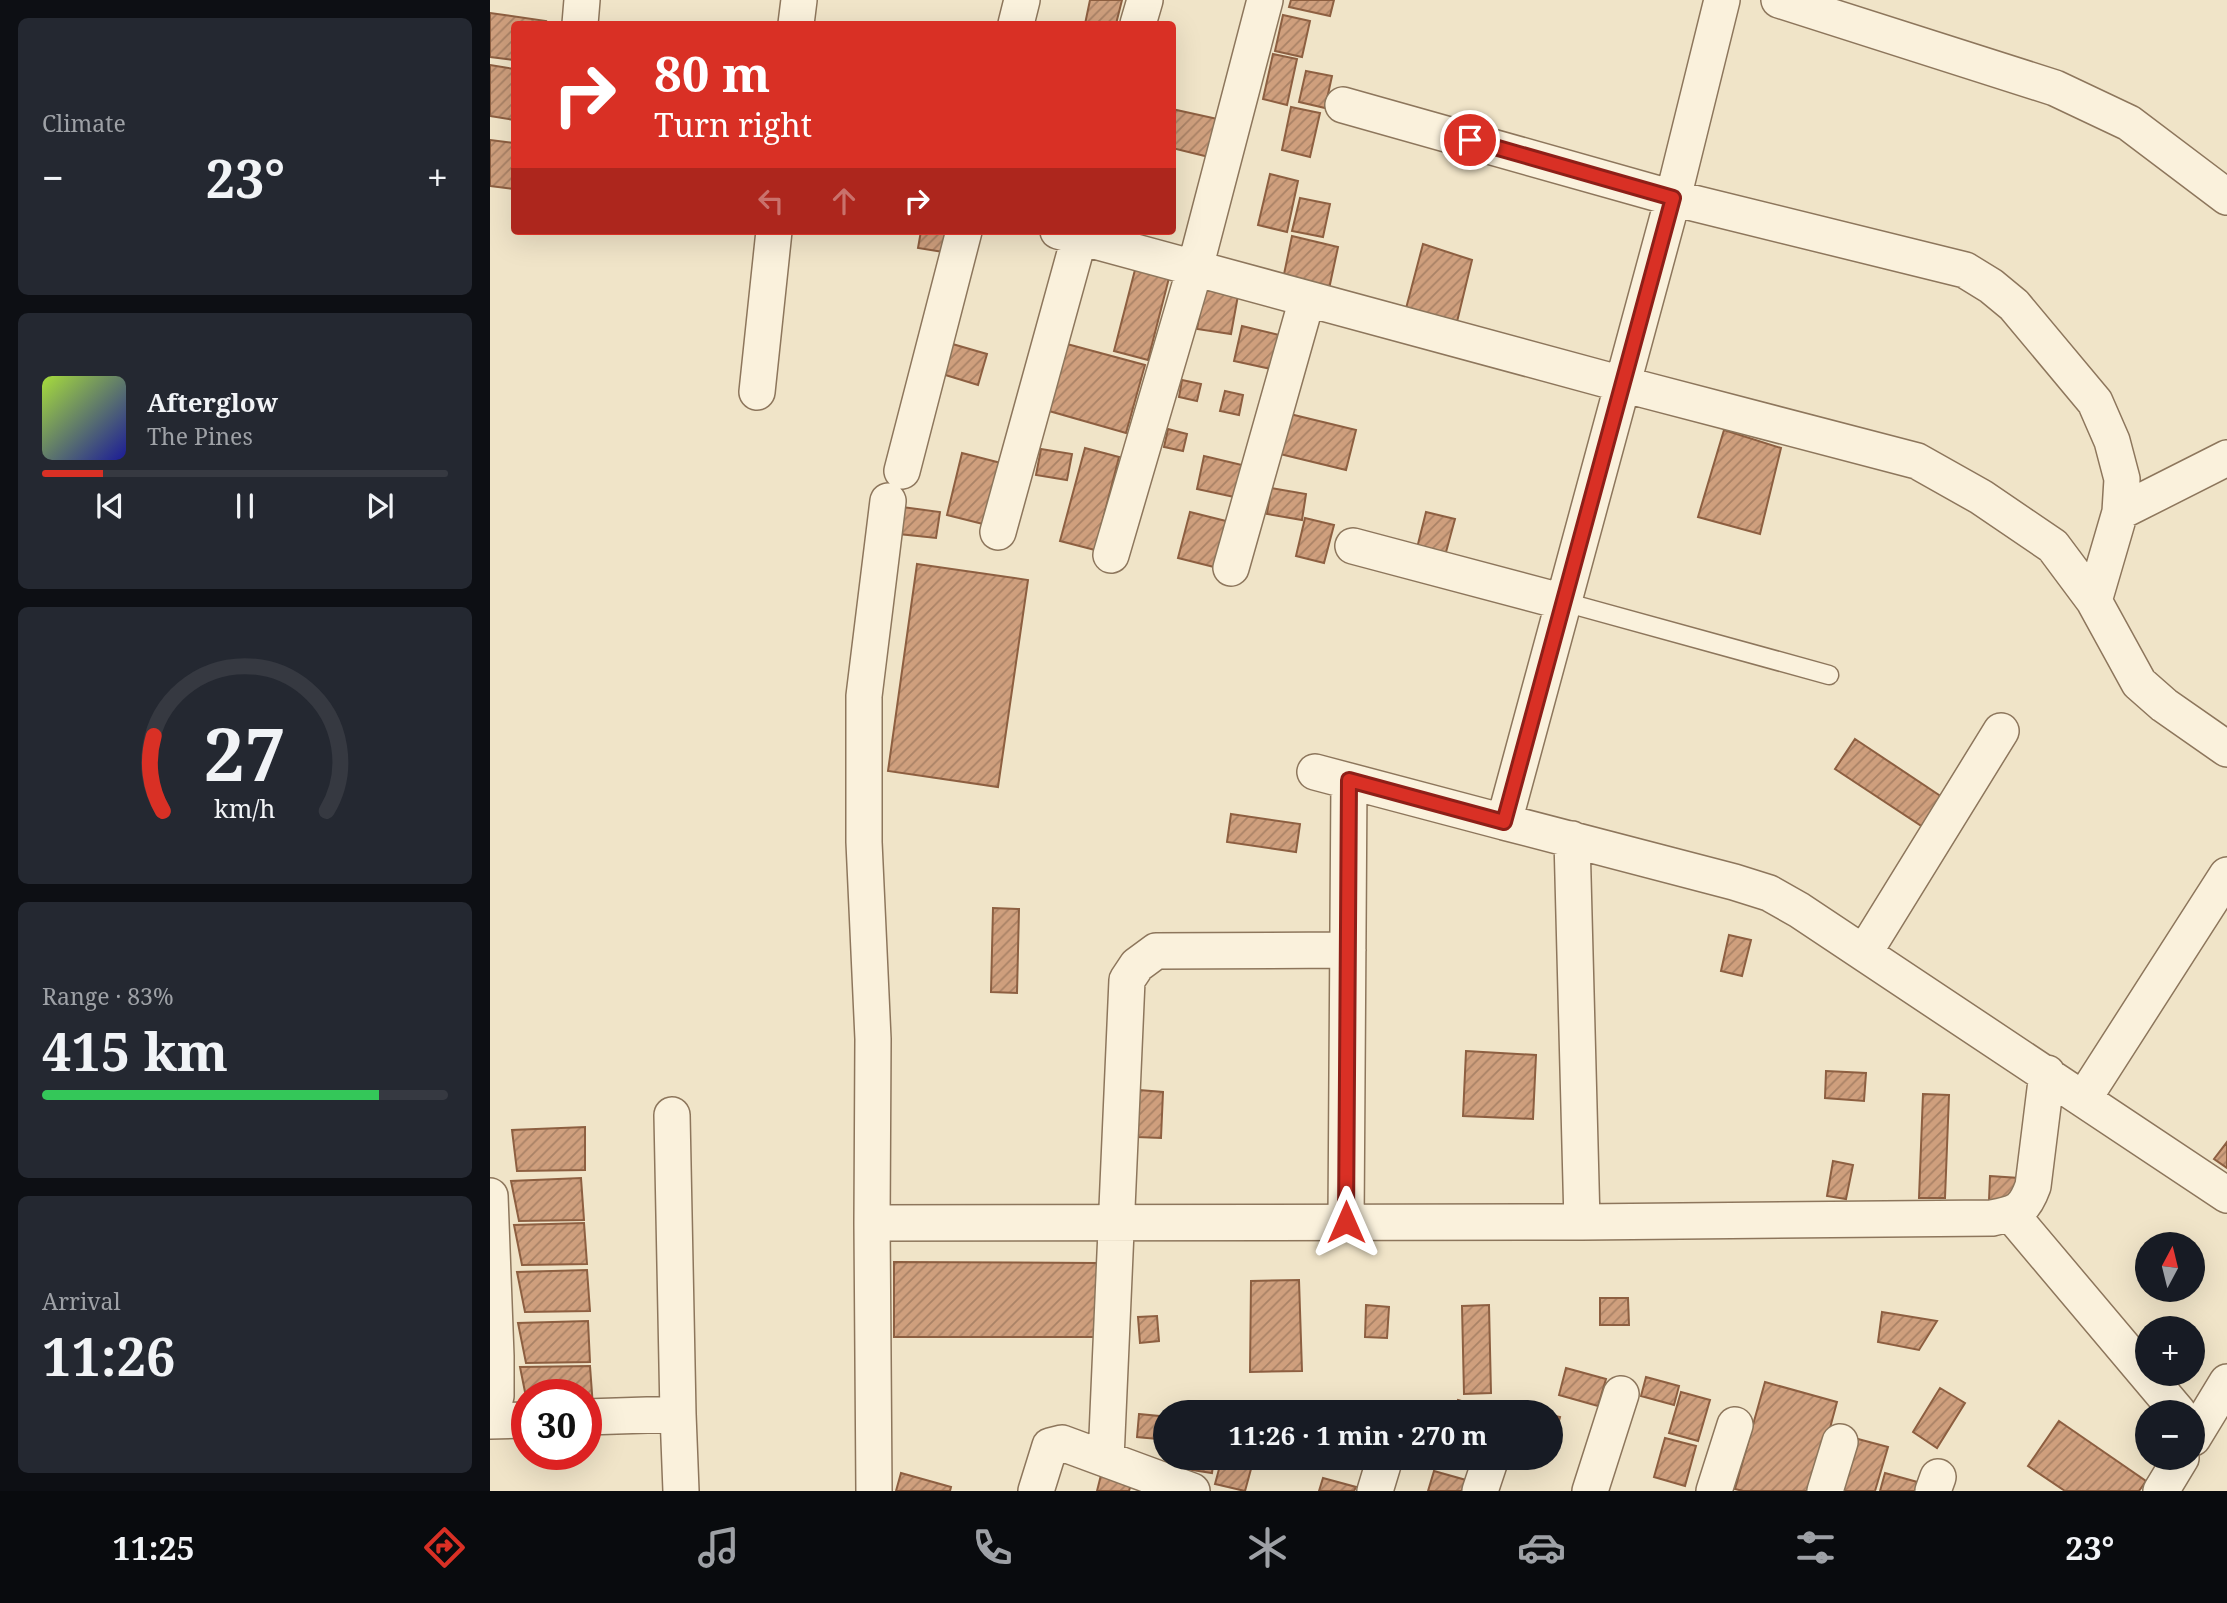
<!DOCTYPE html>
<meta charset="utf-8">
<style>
:root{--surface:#171b24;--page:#242831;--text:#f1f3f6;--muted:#9ea1a6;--line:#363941;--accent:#d93025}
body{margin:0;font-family:"Noto Serif",serif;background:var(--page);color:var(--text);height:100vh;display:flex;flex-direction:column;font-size:26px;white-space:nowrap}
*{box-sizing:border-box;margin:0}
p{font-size:23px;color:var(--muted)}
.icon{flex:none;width:38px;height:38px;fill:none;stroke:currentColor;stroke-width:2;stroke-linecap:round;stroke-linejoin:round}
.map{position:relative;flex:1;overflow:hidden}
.drawer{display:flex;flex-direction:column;gap:18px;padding:18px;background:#0d0f14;width:490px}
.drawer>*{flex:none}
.guide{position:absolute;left:21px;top:21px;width:665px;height:214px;border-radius:7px;box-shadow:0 7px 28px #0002;background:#d93025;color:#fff;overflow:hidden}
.needle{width:46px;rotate:7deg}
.fabs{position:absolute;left:1645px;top:1232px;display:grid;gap:14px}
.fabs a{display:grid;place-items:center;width:70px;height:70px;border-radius:50%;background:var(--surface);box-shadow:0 7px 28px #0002;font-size:35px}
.speed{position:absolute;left:21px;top:1379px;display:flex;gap:14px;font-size:35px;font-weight:700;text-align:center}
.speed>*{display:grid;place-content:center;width:91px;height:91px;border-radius:50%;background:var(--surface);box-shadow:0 7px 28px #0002;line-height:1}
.speed .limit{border:10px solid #d22;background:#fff;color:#111}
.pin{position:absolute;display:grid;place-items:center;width:60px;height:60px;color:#fff;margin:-30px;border:4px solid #fff;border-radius:50%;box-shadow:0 2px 7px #0007}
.me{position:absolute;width:77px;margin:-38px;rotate:0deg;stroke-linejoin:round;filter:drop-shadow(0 0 5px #0008)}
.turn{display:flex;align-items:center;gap:24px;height:147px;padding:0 28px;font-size:32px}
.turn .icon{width:91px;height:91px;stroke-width:2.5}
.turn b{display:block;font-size:49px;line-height:60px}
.lanes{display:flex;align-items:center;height:66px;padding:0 28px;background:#0003;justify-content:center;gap:35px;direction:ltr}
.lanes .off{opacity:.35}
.big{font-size:52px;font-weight:700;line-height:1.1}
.drawer .widget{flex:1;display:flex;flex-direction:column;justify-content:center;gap:10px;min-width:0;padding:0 24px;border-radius:10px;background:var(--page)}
.drawer .dial{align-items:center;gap:0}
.dial svg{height:182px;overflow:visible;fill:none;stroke:var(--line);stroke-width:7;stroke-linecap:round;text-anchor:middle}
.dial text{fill:var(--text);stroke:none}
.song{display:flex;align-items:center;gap:21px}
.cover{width:84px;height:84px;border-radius:10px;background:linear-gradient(135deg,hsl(80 70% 55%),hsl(240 70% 35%))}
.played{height:7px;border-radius:4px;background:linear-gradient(90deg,var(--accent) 15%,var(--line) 15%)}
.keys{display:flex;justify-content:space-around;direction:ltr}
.heat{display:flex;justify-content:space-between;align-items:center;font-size:38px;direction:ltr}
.charge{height:10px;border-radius:5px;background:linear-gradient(90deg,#34c759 83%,var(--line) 0)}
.trip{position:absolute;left:663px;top:1400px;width:410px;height:70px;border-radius:35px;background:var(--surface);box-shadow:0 7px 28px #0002;font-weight:700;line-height:70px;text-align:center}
.tab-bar{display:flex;height:112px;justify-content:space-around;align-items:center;background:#090b0e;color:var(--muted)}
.tab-bar .icon{width:49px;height:49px}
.tab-bar .active{color:var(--accent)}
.tab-bar b{font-size:32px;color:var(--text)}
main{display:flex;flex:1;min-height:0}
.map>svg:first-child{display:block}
.building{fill:url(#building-hatch);stroke:#8d5f41;stroke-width:2}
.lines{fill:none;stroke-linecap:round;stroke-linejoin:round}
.service-casing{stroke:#8d765c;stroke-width:21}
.minor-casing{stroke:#8d765c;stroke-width:38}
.service{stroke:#faf1dc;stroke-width:18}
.minor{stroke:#faf1dc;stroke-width:35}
.route-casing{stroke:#8d1f18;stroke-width:18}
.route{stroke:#d93025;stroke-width:12}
</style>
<main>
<section class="drawer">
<div class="widget"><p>Climate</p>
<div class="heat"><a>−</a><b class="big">23°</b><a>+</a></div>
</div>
<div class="widget">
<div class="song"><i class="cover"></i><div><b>Afterglow</b><p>The Pines</p></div></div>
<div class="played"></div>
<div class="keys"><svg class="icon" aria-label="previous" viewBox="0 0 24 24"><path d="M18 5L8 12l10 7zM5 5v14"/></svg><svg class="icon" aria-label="pause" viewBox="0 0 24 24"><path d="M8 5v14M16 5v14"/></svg><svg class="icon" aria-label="next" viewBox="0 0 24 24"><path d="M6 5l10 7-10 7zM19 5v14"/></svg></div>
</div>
<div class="widget dial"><svg viewBox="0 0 100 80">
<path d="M14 69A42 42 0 1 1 86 69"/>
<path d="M14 69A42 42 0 0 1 10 36" stroke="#d93025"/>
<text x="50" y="56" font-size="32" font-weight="700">27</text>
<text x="50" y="72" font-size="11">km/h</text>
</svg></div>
<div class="widget"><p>Range · 83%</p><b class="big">415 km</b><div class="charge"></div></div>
<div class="widget"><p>Arrival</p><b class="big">11:26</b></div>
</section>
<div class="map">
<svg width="1737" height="1491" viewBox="0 0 1737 1491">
<defs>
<pattern id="building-hatch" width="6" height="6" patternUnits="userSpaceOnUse" patternTransform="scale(1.75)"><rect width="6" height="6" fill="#cf9f7d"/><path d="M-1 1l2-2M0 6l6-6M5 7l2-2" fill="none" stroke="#a98266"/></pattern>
</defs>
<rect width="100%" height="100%" fill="#f0e4c8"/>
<path class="building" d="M600 0H632L626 24H595Z
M801 0H844L840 16 799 7Z
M0 13 56 21 55 24H24V60L0 57Z
M793 15 820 21 812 57 785 51Z
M783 54 807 59 797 105 773 99Z
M0 65 24 69V120L0 116Z
M816 71 842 76 835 108 809 102Z
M801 107 830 113 820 157 792 150Z
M682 109 732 120 723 158 682 148Z
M0 140 24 143V189L0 186Z
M780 174 808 181 797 232 768 225Z
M810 198 840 204 833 237 802 231Z
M431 231H470L466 254 428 248Z
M802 236 848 247 839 289 793 279Z
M933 244 982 260 965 330 914 316Z
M646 266 680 274 658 360 624 351Z
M715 284 749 290 741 334 707 329Z
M752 326 789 335 781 369 744 361Z
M459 343 497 354 488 385 449 373Z
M577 344 655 365 636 433 559 411Z
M692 380 711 384 707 401 689 397Z
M735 391 753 395 749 415 730 411Z
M800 414 866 430 856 470 790 454Z
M678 429 697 434 693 451 674 447Z
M1234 430 1291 448 1270 534 1208 517Z
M595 448 629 457 605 550 570 541Z
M551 449 582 454 577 480 546 475Z
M472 453 511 463 497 525 457 515Z
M714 456 756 466 749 498 707 489Z
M781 488 816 494 812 520 777 514Z
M412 507 450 512 446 538 409 534Z
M700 512 740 522 728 568 688 558Z
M936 512 965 519 953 563 925 556Z
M815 518 844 525 834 563 806 556Z
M427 564 538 580 508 787 398 771Z
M1365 739 1455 799 1436 829 1345 769Z
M741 814 810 824 806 852 737 842Z
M503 908 529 909 527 993 501 992Z
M1239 935 1261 940 1252 976 1231 971Z
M976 1051 1046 1055 1043 1119 973 1116Z
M1336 1071 1376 1073 1374 1101 1335 1098Z
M649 1090 673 1092 671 1138 647 1137Z
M1433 1094 1459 1095 1455 1198H1429Z
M95 1127V1170L27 1171 22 1130Z
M1737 1142V1168L1724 1159Z
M1343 1161 1363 1165 1356 1199 1337 1196Z
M1500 1176 1529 1178 1528 1202 1499 1200Z
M91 1178 94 1220 29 1221 21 1181Z
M94 1223 97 1264 32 1265 24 1225Z
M404 1262 608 1263 607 1337H404Z
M97 1270 100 1311 35 1312 27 1272Z
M809 1280 812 1371 760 1372 761 1281Z
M1110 1298H1138L1139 1325H1110Z
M876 1305 899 1307 897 1338 875 1337Z
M999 1305 1001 1393 974 1394 972 1306Z
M1392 1312 1447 1321 1429 1350 1388 1342Z
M667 1316 669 1341 650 1343 648 1317Z
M98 1321 100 1362 36 1363 28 1323Z
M100 1366 103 1407H96V1395H37V1402L30 1367Z
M1076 1368 1116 1379 1108 1406 1069 1395Z
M1156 1377 1189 1386 1184 1405 1151 1396Z
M1275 1382 1347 1402 1323 1491H1253L1245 1489Z
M1450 1388 1475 1403 1447 1448 1423 1432Z
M1191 1392 1220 1400 1208 1441 1179 1433Z
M968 1400 1000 1409 999 1412H965Z
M856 1406 886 1412H855Z
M745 1409 830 1412H745Z
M649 1414 669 1416 667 1439 647 1437Z
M1060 1415 1070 1417 1062 1448 1060 1447Z
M1569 1421 1656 1481 1649 1491H1575L1538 1466Z
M1175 1438 1206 1446 1195 1486 1164 1477Z
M1368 1439 1398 1447 1385 1491H1353Z
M691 1458H724L722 1473 689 1468Z
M732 1458H764L755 1491 725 1484Z
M944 1471 976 1480 972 1491H938Z
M411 1473 461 1487 460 1491H406Z
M1395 1473 1431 1483 1429 1491H1390Z
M611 1475 641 1484 639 1491H607Z
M833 1478 866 1487 864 1491H829Z"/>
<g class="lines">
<g class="service-casing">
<path id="service" d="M1074 602 1339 675"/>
</g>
<g class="minor-casing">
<path id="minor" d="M1232 0 1183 198 1014 822 1244 882 1279 893 1309 910 1737 1195
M1289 0 1565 88 1639 123 1737 197
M90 24 92 0
M306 24 309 0
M526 24 532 0
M648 24 655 0
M853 105 1183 198 1475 270 1501 286 1524 305 1605 402 1622 441 1632 479 1630 512 1604 601
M568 231 1132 384 1427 461 1491 497 1563 546 1604 601 1649 683 1674 705 1737 749
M267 392 284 231
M412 471 474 231
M1630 512 1737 458
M508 532 591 231
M863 546 1074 602
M621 555 705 268 775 0
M741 568 817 299
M825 772 1014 822
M1082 839 1092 1222
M1374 953 1511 731
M1594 1098 1737 875
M0 1196 6 1356V1396L0 1417
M1521 1214 1688 1412
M856 1222 859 781
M382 1223 383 1039 374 842V696L398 501
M188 1414 191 1491
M96 1417 188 1414 182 1115
M0 1421 37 1420
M1703 1438 1737 1382
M616 1459 637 980 647 965 666 951 858 950
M384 1491 382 1223 1092 1222 1502 1218C1527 1213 1534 1211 1543 1186L1557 1073
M546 1491 560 1446 572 1443 702 1491
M885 1491 895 1458
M990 1491 1001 1458
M1100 1491 1131 1394
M1224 1491 1245 1425
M1335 1491 1350 1442
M1443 1491 1448 1477
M1671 1491 1691 1458"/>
</g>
<use href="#service" class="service"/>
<use href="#minor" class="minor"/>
</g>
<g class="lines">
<g class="route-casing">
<path id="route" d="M856 1222 859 780 1014 822 1183 198 980 140"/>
</g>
<use href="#route" class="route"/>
</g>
</svg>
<div class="fabs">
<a><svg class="needle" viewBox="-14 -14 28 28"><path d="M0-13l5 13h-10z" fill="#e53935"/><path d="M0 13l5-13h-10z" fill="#9ea1a6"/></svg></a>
<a>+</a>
<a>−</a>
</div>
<div class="speed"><div class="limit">30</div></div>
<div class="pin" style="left:980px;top:140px;background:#d93025"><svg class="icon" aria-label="arrive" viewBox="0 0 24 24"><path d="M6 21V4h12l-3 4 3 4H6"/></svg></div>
<svg class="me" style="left:856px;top:1222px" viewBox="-20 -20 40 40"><path d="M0-17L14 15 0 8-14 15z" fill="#d93025" stroke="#fff" stroke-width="4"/></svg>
<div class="trip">11:26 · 1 min · 270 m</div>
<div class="guide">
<div class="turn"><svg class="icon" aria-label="right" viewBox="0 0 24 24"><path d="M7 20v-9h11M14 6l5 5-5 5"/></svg><div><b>80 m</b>Turn right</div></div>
<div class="lanes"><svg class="icon off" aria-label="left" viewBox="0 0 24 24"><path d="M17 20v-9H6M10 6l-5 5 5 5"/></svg><svg class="icon off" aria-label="ahead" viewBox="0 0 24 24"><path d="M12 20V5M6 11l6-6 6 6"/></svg><svg class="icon" aria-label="right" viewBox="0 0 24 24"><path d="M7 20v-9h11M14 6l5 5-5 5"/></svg></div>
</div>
</div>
</main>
<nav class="tab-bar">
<b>11:25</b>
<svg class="icon active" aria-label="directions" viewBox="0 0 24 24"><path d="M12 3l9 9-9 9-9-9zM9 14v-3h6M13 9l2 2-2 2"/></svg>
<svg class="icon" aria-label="music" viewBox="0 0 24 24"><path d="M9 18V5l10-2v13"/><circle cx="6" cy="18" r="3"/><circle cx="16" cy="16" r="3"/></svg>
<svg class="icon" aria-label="phone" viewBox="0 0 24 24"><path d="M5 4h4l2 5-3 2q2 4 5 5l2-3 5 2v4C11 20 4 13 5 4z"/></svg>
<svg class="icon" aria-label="climate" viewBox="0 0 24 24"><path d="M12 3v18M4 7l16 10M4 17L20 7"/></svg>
<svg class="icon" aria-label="car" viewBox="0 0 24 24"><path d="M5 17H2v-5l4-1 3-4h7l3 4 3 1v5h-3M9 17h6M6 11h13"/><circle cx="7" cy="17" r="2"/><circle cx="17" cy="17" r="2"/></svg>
<svg class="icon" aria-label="filters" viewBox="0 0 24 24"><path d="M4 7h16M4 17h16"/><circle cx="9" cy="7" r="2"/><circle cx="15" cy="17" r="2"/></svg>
<b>23°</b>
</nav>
